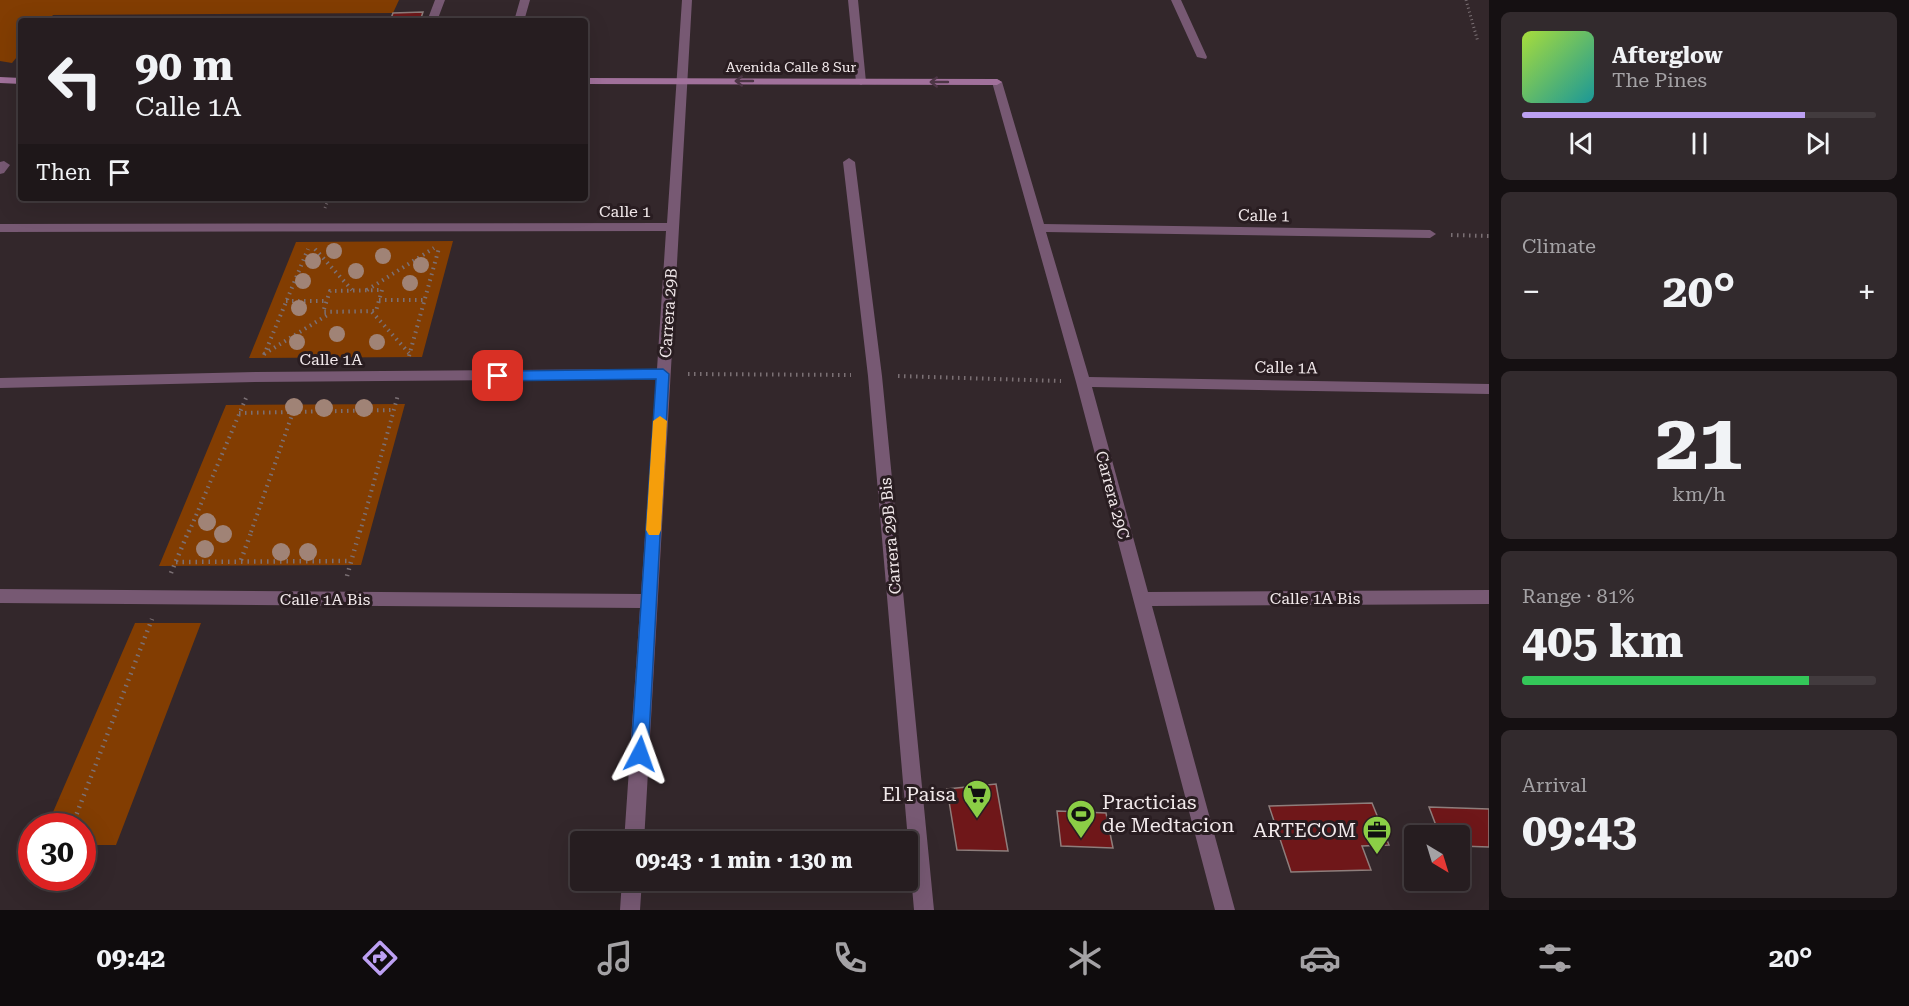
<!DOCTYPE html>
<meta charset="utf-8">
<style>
:root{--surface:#261d20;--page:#322a2d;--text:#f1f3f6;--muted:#a4a2a5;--line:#423b3e;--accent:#bca0f2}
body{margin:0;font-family:"Roboto Serif",serif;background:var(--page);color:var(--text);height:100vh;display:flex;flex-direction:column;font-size:22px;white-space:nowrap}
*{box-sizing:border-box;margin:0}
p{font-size:20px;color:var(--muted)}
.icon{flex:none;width:33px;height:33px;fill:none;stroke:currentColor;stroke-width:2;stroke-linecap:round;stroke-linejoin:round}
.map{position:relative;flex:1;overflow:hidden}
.sheet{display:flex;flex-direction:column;gap:12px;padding:12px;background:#151012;width:420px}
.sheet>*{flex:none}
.banner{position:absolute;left:18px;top:18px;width:570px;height:183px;border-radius:6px;box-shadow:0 6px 24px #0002,0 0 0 2px var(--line);background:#261d20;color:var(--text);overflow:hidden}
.needle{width:39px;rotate:142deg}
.controls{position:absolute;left:1404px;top:825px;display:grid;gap:12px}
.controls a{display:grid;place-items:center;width:66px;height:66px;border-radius:6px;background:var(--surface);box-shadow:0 6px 24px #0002,0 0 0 2px var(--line);font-size:30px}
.speed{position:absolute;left:18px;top:813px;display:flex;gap:12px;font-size:30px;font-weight:700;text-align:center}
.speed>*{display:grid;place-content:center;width:78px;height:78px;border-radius:50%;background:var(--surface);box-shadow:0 6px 24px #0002,0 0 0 2px var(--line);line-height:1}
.speed .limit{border:9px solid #d22;background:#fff;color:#111}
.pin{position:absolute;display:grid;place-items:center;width:51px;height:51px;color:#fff;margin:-26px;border-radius:12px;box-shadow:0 3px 9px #0006}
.me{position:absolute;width:66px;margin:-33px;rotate:4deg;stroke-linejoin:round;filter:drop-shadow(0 0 4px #0008)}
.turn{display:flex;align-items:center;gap:21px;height:126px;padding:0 18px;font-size:27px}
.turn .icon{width:78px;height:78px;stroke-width:2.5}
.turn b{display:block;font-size:42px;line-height:51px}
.then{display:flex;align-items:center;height:57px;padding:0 18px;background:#0003;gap:12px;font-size:22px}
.big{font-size:45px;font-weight:700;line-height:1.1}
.sheet .widget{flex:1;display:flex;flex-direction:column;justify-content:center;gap:9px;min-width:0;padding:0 21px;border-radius:9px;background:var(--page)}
.sheet .dial{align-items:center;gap:0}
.dial b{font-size:78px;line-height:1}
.song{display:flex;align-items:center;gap:18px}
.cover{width:72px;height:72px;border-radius:9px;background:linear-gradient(135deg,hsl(80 70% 55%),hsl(180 70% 35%))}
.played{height:6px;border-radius:3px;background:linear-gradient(90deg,var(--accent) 80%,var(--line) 80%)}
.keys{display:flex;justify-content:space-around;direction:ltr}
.heat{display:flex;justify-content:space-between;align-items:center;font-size:33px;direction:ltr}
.charge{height:9px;border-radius:4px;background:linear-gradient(90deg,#34c759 81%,var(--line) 0)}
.trip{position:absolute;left:570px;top:831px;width:348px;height:60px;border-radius:6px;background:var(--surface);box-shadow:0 6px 24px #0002,0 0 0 2px var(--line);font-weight:700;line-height:60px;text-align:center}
.dock{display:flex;height:96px;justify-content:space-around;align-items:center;background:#0f0c0d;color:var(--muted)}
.dock .icon{width:42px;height:42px}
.dock .selected{color:var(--accent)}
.dock b{font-size:27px;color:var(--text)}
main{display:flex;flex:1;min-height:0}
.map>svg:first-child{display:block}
.green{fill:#823d02}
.building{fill:#6f1719;stroke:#8e7e7c;stroke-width:1.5}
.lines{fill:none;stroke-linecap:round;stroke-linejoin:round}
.path-far2{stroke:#7b7074;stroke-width:3;stroke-dasharray:1 3;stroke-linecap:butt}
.path-far1{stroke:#7b7074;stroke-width:4;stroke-dasharray:1.5 4.5;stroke-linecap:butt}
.path{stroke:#7b7074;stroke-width:4.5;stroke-dasharray:1.5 5;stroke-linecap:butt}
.minor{fill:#775973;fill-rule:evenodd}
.secondary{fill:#a1719b;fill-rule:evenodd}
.tree{fill:#a08376}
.oneway{stroke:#4d3646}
.route{fill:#1a73e8;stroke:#114b97;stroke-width:1.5}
.slow{fill:#f59e0b}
.labels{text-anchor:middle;stroke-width:6;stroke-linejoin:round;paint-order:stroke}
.far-street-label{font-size:14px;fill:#f1e8ea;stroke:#291d21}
.street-label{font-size:16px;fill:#f1e8ea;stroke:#291d21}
.near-poi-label{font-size:20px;fill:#f1e8ea;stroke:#291d21;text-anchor:end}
</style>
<main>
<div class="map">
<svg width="1489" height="910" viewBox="0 0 1489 910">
<rect width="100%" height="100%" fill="#33272b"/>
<path class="green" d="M0 0H399L393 13 53 15 48 21H21V52L12 63 0 61Z
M453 241 422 357 249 358 296 242Z
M405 404 361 565 159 566 226 405Z
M135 623H201L116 845H83L82 826H47Z"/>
<path class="building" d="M423 12 420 21H390L393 13Z
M996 784 1008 851 957 850 947 789Z
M1372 803 1389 845 1362 846 1371 870 1291 872 1269 806Z
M1429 807 1489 809V847L1460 846V836H1440Z
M1057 811 1106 813 1113 848 1061 846Z"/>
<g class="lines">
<path class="path-far2" d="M1466 0 1478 42
M325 208 329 198"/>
<path class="path-far1" d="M1451 235 1489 236
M315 249 352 290
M367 290 434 248
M382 290 376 311 323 312 330 291Z
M379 300H424
M286 301H327
M372 312 409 353
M264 354 329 314
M264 355 308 249
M409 356 439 248
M688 374 851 375
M898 376 1061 381
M239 413 393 410
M189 532 246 398
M251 532 293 412
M360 532 398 395"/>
<path class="path" d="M241 560 252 530
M176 562 351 561
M171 573 189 530
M347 576 360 530
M72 826 152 619"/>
<path class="minor" d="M435 0H445L437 21H427Z
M520 0H530L524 21H514Z
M682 0H692L644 842H624L640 608 0 603V589L641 594 656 379 255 382 0 388V378L255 372 657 369 666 231 0 232V224L667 223Z
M848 0H858L866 82 861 85 856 82Z
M1171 0H1181L1207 57 1206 59 1197 57Z
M997 79 1002 82 1044 224 1430 230 1436 234 1430 238 1046 232 1089 377 1489 384V394L1092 387 1148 592 1489 590V604L1152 606 1235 910H1215L1076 382 992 82Z
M849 158 855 162 882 376 934 910H914L868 376 843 162Z
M4 161 10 165 4 173 0 174V162Z
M622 880H642L640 910H620Z"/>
<path class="secondary" d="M0 77 21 78V84L0 83Z
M585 78 997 79 1002 82 997 85 585 84Z"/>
</g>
<g class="tree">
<circle cx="334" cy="251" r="8"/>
<circle cx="383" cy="256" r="8"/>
<circle cx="313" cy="261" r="8"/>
<circle cx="421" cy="265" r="8"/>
<circle cx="356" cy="271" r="8"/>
<circle cx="303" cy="281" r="8"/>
<circle cx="410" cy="283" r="8"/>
<circle cx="299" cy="308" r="8"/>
<circle cx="337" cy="334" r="8"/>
<circle cx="297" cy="342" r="8"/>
<circle cx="377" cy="342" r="8"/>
<circle cx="294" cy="407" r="9"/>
<circle cx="324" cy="408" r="9"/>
<circle cx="364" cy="408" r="9"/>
<circle cx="207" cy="522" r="9"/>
<circle cx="223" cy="534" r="9"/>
<circle cx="205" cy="549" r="9"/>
<circle cx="281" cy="552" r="9"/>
<circle cx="308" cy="552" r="9"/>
</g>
<defs><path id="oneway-shaft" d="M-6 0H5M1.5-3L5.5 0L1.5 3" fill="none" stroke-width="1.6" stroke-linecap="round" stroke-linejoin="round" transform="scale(1.5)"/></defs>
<g class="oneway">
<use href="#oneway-shaft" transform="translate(744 81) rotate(-180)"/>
<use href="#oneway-shaft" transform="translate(939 82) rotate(-180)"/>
</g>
<path class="route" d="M663 369 669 374 648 754 646 760 640 762 634 760 631 754 656 379 498 381 491 376 498 371Z"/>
<path class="slow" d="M660 416 667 421 661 530 659 535H649L646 530 653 421Z"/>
<defs>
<g id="supermarket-pin" transform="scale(1.5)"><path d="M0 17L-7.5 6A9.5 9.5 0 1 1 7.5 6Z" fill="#8bce46" stroke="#291d21"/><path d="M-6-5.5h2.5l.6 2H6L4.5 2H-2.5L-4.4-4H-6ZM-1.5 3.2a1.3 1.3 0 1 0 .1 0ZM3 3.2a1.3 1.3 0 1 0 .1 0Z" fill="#111"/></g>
<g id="stadium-pin" transform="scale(1.5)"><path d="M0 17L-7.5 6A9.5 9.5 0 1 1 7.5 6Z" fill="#8bce46" stroke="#291d21"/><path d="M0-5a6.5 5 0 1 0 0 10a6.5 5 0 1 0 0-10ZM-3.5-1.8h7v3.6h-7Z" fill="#111"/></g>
<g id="office-pin" transform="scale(1.5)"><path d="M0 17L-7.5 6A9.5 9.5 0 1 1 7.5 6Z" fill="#8bce46" stroke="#291d21"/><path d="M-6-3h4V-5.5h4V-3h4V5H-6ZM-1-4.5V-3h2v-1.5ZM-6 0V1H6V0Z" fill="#111"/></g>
</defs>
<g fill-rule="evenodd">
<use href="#supermarket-pin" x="977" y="794"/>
<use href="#stadium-pin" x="1081" y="814"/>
<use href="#office-pin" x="1377" y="830"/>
</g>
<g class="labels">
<g class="far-street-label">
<text x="791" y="72">Avenida Calle 8 Sur</text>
</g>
<g class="street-label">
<text x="625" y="217">Calle 1</text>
<text transform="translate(1264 215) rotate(1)" y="6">Calle 1</text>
<text transform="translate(668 313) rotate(-86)" y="6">Carrera 29B</text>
<text x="331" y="365">Calle 1A</text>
<text transform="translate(1286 367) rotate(1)" y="6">Calle 1A</text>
<text transform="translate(1113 495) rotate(75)" y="6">Carrera 29C</text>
<text transform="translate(890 536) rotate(-95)" y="6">Carrera 29B Bis</text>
<text x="1315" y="604">Calle 1A Bis</text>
<text x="325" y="605">Calle 1A Bis</text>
</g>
<g class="near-poi-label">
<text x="956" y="801">El Paisa</text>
<text x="1102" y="809" text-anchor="start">Practicias<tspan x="1102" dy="23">de Medtacion</tspan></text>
<text x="1356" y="837">ARTECOM</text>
</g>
</g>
</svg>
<div class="controls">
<a><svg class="needle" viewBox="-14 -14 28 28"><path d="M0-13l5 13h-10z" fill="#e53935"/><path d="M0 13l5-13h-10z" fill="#a4a2a5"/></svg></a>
</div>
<div class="speed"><div class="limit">30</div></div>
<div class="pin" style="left:498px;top:376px;background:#d93025"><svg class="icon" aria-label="arrive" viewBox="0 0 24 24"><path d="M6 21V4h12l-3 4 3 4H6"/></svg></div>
<svg class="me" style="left:640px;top:754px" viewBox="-20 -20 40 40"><path d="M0-17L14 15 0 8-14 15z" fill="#1a73e8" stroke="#fff" stroke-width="4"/></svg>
<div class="trip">09:43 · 1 min · 130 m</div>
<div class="banner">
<div class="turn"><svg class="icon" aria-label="left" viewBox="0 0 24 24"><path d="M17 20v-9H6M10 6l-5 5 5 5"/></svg><div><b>90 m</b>Calle 1A</div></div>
<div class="then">Then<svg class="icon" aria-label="arrive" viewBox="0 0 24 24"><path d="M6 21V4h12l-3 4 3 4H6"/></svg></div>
</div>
</div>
<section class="sheet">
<div class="widget">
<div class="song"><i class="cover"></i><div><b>Afterglow</b><p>The Pines</p></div></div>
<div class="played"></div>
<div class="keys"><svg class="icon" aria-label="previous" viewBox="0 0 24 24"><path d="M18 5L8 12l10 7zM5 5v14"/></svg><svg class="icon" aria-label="pause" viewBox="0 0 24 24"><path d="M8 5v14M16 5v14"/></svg><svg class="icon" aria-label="next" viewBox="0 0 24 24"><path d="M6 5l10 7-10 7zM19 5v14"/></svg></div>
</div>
<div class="widget"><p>Climate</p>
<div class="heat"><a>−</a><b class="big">20°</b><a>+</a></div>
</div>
<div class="widget dial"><b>21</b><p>km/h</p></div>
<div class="widget"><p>Range · 81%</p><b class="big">405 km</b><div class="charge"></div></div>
<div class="widget"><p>Arrival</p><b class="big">09:43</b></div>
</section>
</main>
<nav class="dock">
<b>09:42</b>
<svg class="icon selected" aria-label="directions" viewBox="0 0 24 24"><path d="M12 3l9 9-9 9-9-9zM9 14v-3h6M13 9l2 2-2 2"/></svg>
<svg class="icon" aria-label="music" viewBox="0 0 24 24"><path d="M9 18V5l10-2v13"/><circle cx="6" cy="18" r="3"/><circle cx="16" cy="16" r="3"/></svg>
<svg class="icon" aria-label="phone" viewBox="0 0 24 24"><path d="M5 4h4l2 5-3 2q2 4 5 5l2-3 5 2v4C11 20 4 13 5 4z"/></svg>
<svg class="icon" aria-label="climate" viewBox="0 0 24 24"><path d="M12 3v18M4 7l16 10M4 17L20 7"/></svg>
<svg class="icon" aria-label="car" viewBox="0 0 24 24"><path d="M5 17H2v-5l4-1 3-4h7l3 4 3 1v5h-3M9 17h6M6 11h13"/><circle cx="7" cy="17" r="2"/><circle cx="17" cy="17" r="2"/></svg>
<svg class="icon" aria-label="filters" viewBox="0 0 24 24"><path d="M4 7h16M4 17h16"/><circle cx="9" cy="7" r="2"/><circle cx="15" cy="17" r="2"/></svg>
<b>20°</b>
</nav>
